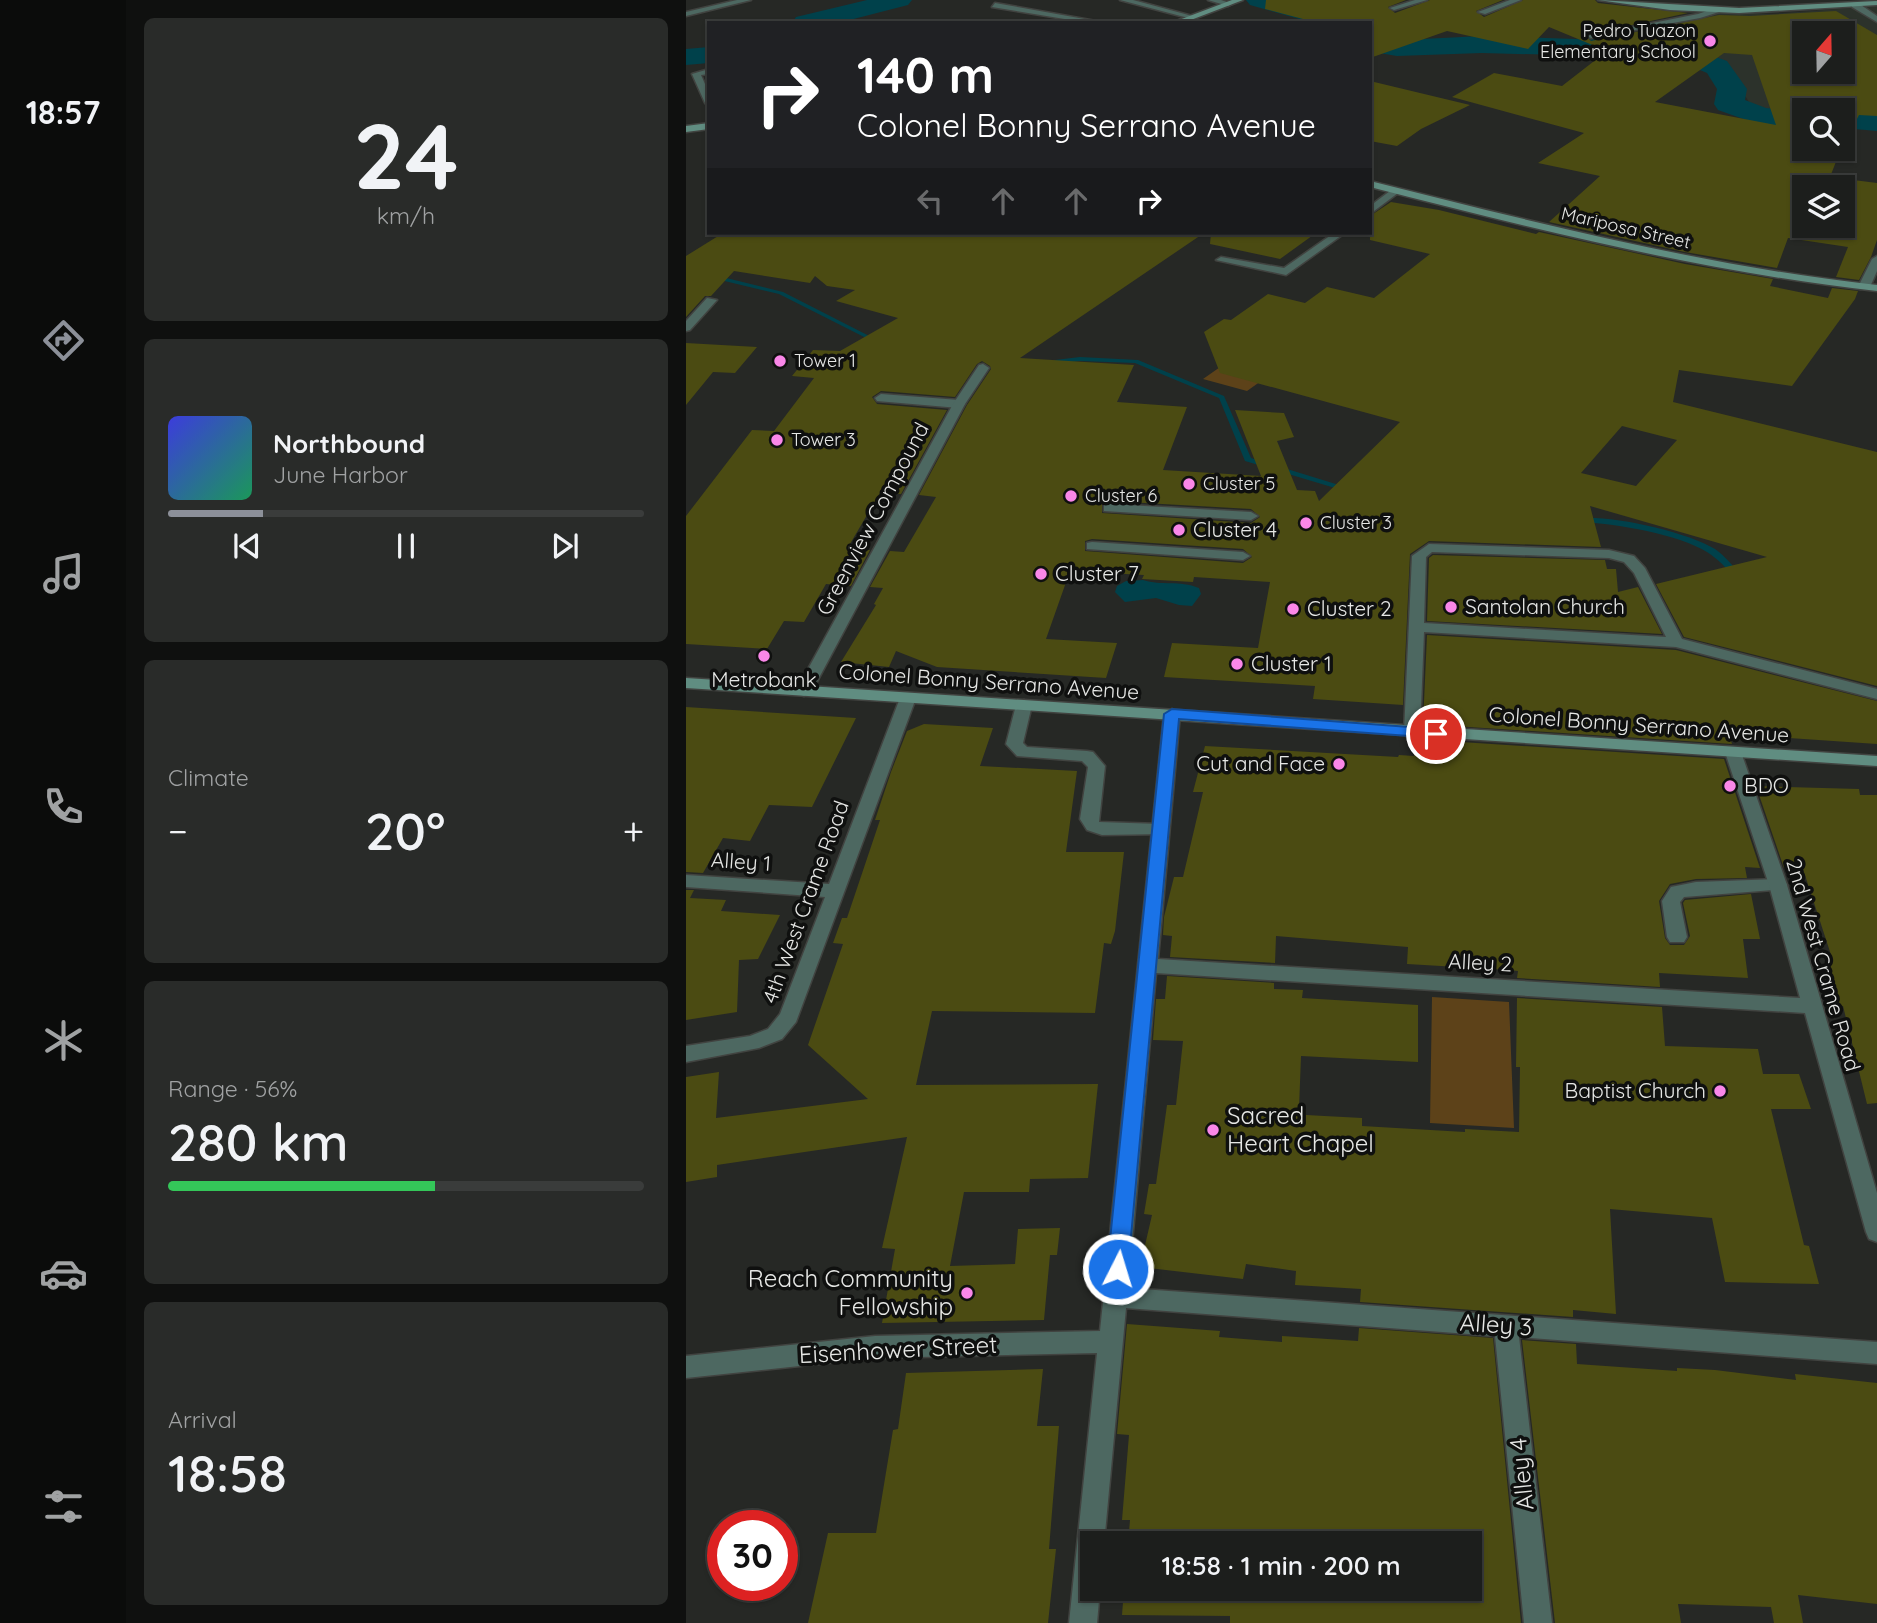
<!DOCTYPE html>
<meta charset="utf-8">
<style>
:root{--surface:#1c1e1c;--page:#292b29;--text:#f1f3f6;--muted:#a0a2a3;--line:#3a3c3b;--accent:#8c9099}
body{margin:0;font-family:Quicksand,sans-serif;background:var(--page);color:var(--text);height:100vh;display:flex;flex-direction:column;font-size:26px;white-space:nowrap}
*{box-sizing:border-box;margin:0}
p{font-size:23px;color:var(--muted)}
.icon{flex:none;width:38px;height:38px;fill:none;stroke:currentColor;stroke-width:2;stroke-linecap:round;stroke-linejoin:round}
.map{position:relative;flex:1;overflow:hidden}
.sheet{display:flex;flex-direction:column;gap:18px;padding:18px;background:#0f100f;width:560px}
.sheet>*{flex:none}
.top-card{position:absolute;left:21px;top:21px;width:665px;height:214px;border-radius:0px;box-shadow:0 2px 5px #0004,0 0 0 2px var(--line);background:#202124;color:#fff;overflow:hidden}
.needle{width:46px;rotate:20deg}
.buttons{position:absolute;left:1106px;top:21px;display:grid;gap:14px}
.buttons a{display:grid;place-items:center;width:63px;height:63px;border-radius:0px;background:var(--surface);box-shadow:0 2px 5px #0004,0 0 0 2px var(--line);font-size:35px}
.speed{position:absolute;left:21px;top:1510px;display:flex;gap:14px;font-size:35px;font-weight:700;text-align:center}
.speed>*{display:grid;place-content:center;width:91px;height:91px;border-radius:50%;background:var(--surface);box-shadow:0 2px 5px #0004,0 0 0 2px var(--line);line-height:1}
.speed .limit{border:10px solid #d22;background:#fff;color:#111}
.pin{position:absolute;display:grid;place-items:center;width:60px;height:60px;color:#fff;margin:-30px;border:4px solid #fff;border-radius:50%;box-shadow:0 2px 7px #0007}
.me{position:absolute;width:77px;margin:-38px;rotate:5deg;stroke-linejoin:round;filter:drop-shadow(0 0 5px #0008)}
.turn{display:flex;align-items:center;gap:24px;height:147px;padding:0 35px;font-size:32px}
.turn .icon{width:91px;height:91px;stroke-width:2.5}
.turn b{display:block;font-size:49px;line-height:60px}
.lanes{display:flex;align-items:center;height:66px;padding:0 35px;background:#0003;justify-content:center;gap:35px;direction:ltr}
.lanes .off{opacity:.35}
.big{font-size:52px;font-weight:600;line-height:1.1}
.sheet .card{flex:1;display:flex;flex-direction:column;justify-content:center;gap:10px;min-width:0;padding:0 24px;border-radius:10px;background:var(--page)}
.sheet .dial{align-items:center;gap:0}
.dial b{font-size:91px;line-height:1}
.song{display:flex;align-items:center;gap:21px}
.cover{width:84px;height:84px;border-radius:10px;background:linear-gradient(135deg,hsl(240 70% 55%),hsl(150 70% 35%))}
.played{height:7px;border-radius:4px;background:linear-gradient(90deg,var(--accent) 20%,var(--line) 20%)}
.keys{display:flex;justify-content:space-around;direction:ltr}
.heat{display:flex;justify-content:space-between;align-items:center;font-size:38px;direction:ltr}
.charge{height:10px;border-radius:5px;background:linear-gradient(90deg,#34c759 56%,var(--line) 0)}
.trip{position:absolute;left:394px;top:1531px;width:402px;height:70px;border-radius:0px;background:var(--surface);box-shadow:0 2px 5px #0004,0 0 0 2px var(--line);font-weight:600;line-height:70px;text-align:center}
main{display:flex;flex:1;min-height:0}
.tabs{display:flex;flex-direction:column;width:126px;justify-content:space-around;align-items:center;background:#0b0c0b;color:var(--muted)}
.tabs .icon{width:49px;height:49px}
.tabs .active{color:var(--accent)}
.tabs b{font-size:32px;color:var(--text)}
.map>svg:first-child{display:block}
.built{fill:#2c322b;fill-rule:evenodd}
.green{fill:#5d4219}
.water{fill:#00414b}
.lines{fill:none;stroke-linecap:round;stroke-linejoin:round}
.stream{fill:#00414b;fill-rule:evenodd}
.river{fill:#00414b;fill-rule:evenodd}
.building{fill:#4b4b12;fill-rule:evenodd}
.lane-casing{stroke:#414340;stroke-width:3}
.street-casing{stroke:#414340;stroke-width:3}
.secondary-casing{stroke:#414340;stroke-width:3}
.lane{fill:#4d6861;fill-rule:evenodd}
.street{fill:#4d6861;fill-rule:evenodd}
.secondary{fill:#608d81;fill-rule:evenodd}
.route{fill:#1a73e8;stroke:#114b97;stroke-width:2}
.poi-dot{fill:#fa87e8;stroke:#0f100f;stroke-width:2.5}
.labels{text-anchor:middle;stroke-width:7;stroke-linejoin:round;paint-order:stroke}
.far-poi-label{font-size:18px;fill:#e6e7e5;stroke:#0f100f;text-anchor:start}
.far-street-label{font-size:18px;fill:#e6e7e5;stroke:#0f100f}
.street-label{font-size:21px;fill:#e6e7e5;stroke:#0f100f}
.poi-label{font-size:21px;fill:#e6e7e5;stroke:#0f100f;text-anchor:start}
.near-poi-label{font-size:24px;fill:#e6e7e5;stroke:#0f100f;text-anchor:start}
.near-street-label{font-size:24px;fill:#e6e7e5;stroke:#0f100f}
</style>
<main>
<nav class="tabs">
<b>18:57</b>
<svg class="icon active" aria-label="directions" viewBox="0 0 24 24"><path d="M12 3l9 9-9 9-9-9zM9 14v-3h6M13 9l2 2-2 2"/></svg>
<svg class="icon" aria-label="music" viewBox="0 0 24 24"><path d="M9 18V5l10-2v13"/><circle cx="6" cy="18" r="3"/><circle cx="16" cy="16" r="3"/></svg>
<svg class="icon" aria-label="phone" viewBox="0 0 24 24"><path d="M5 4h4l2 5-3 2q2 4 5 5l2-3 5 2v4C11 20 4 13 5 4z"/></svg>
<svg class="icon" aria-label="climate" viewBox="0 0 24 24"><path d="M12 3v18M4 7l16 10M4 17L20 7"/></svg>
<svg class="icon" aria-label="car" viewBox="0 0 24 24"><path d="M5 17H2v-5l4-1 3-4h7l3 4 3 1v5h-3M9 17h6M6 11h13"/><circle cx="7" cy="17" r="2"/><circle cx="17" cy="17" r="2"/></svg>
<svg class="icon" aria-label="filters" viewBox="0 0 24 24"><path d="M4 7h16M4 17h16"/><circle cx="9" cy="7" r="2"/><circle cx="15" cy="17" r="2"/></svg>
</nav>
<section class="sheet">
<div class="card dial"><b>24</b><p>km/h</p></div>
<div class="card">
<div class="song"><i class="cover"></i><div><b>Northbound</b><p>June Harbor</p></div></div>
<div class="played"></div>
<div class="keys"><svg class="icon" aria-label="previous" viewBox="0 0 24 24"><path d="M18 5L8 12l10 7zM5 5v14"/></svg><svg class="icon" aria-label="pause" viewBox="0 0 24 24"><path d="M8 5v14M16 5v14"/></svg><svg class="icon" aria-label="next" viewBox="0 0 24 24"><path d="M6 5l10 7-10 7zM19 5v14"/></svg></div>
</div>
<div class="card"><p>Climate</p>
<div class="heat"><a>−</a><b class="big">20°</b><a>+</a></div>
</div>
<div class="card"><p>Range · 56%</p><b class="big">280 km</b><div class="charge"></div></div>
<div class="card"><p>Arrival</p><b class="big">18:58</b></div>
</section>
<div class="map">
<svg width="1191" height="1623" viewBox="0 0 1191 1623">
<rect width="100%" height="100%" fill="#262825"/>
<path class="built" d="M1191 6V120L1157 117V110H1118V118L1092 117 1073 112 1063 102 1039 64 1003 54 952 47 899 49 886 41 1039 12 1086 14ZM1118 33H1157V72H1118Z"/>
<path class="green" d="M567 344 610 356 561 391 517 379Z
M746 997 823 1002 828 1128 744 1123Z"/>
<path class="water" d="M457 580C476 586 493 580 513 588L515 594 506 606 493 605 470 598 439 602 429 592 431 586 440 581Z"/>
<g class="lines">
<path class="stream" d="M28 275 97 292 195 342 190 343 93 294 26 278 25 277Z
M394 357 452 360 538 396 565 458 666 489 662 491H659L559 461 533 398 449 363 394 361 369 364 366 362 369 360Z
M894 518C926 515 1002 532 1029 549 1040 557 1048 567 1056 577L1055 579H1049C1041 568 1032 559 1021 552 992 534 931 524 897 522H894Z"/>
<path class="river" d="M181 0H226L222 5 152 23H106L110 17Z
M560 0H603L640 10 669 6 720 20 724 26 716 40 796 36 950 41 1000 46 1041 61 1061 89 1059 100 1080 108 1118 112V130L1080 127 1032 110 1028 104 1031 89 1021 73 995 62 950 57 796 53 711 56 687 52 684 44 695 30 684 27V23H628L564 5Z
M23 47V63L0 65V49Z
M1155 110H1157L1191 113V131L1157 128Z"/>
</g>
<path class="building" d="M580 0H720L702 7 709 13 744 0H817L790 11 798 17 837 0H909L912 3 1002 13 899 35 905 41 1033 15 1064 16 1150 11 1191 35V116L1173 115 1157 146V110H1118V149H1155L1144 177 1191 183V240L1185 257 1173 280 1150 277 1162 247 1102 238 1091 268 999 252 863 222 914 176 852 163 898 133 766 97 808 73 876 86 921 51 863 27 842 49 761 31 684 58V23H632L579 9ZM1118 33H1157V72H1118ZM1038 53 1066 55 1090 125 969 102ZM1118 187H1157V226H1118Z
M684 81 784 105 735 129 711 146 684 141Z
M705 202 753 210 850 234 853 232 999 264 1087 279 1084 286 1142 298 1146 288 1172 291 1169 299 1106 386 993 370 987 402 1191 452V686L998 637 970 584 1081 557 904 506 915 547 743 541 724 554 717 705 627 699 629 686 478 677 486 643 572 648 584 582 508 577 507 582 456 579 458 575 384 571 360 639 431 643 420 678 251 667 210 651 203 667 155 662 190 605 188 604 197 588 184 587 204 551 218 552 250 497 233 495 281 405 305 369 304 366 296 361 291 364 269 397 195 391 186 397 191 404 261 410 215 494 194 493 161 549 184 550 165 586 140 584 118 622 98 621 81 649 0 644V516L66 430 88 431 128 378 106 376 127 350 154 351 212 318 150 301 169 290 141 286 129 276 124 283 48 271 25 296H19L0 317V256L37 233H518L334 358 448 365 431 402 501 407 477 470 575 476 549 410 598 413 608 437 591 441 611 490 629 491 633 501 714 422 534 373 518 332 538 319 545 320 582 294 619 303 641 287 688 298 744 254 684 240V216ZM936 426 991 440 950 486 895 473ZM423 501 565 509 574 517 565 523 416 513V503ZM406 539 557 549 566 557 557 563 399 551V541Z
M525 233H630L594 259 524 244Z
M0 343 71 347 49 373 27 372 0 405Z
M747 555 919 560 921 569H930L932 592 952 587 976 634 741 621 743 558Z
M741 635 990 650 1191 701V744L1043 734 1046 744 737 724Z
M0 707 170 718 126 807 83 805 64 841 37 838 17 873 0 872Z
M238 724 307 728 294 766 391 771 380 852H438L429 931 425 944 418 943 409 1013 246 1011 230 1085 412 1084 402 1178 344 1179 343 1192H278L264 1266 329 1264 332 1229 374 1228 371 1255H364L358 1320 196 1323 209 1249 196 1248 221 1137 31 1165V1177L0 1182V1077L33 1072 30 1118 182 1099 122 1045 157 944 147 943 156 918H161L194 820H189L205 772 221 731Z
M729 739 1038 759 1074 868 1059 867 1061 878 1010 879 984 884 973 901 979 938 984 945H998L1004 936 997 903 999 900 1065 894 1074 939H1057L1062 978 973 973 974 987 831 978 832 971 823 970 721 964 722 947 590 936 589 963 484 957 486 936 477 935 478 917 488 877H497L517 792H507L519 746 712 757 713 755 728 756Z
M1070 786 1173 789 1174 795H1191V1103L1181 1104 1157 1006H1154L1139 961H1147L1117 869 1098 868Z
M0 890H8L4 898 40 900 35 911 94 915 72 959 53 960 51 1012 0 1020Z
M481 976 588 983V989L617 990 616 998 732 1005V1062L615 1056 613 1109H620V1115L676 1118V1126L779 1132V1129L833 1132 834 1067H830L831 998 976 1007 979 1046 1072 1049 1077 1074H1113L1125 1109H1085L1118 1245 1123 1246 1133 1284 1039 1282 1026 1218 924 1209 930 1314 887 1310V1317L674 1302 675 1289 609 1285 610 1271 560 1264 557 1279 454 1267 466 1215 458 1214 463 1184H470L481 1105H490L497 1041 467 1040 470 999H479Z
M441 1324 534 1331 533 1337 596 1342V1336L672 1341 673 1328 807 1338 835 1623H544V1616L436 1615 438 1589H784V1544H442L444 1520H436L443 1435 431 1434Z
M836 1340 890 1344 891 1364 991 1371V1368L1029 1370 1110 1380 1109 1374 1191 1383V1604L1112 1595 1117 1623H1088L1085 1607 992 1604 995 1623H869Z
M357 1369 351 1426H373L363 1549H370L362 1623H122L142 1533H190L207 1430 212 1429 220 1373Z"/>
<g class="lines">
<g class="lane-casing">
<path id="lane" d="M434 0H447L510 17 506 19Z
M522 0H535L546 4 542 6Z
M729 0H741L708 10 704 8Z
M824 0H835L799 14 792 12Z
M309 3 421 23H403L306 7Z
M1166 3H1172L1191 16V22L1166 7Z
M1030 8 1033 12 1014 18 905 38 901 36 1012 14Z
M23 69V74L15 75 23 93V106L19 103 6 74Z
M708 188 716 190 684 214V206Z
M648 233H659L600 275 530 260 535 257 598 268Z
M1191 256V271L1184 287 1174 289 1172 287 1186 259Z
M21 298 31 300 4 330 0 331V321Z
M195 394 273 400 279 404 273 408 191 401 189 398Z
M423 504 565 512 572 516 565 520 418 511V505Z
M406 542 557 552 564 556 557 560 401 549V543Z
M743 544 923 550 948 556 959 568 996 639 1191 689V699L990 647 738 632 734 732 732 736H720L718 732 726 556ZM746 552 923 558 938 562 948 573 980 637 738 623 740 557Z
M338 700 346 705 337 743 341 747 401 751 407 752 419 766 413 822 474 824 483 830 480 834 416 835 401 830 394 819 402 767 396 761 331 756 320 744 330 705Z
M1092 879 1099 881 1101 885 1099 889 998 897 994 902 1001 937 998 942H984L981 937 976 901 985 887 1010 882Z"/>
</g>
<g class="street-casing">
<path id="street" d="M51 0H65L0 16V12Z
M297 364 303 368 279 404 126 691 118 696 112 694 110 691 267 404 293 365Z
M222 693 230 698 110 1022 96 1039 73 1048 0 1062V1046L64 1036 82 1029 94 1014 139 897 0 887V875L143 884 214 698Z
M486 709 494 714 472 959 1114 998 1083 885 1039 752 1047 747 1055 752 1101 885 1191 1193V1242L1183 1239 1180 1232 1119 1013 470 973 442 1288 1191 1342V1364L833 1337 866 1623H838L809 1336 440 1308 418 1544H406V1589H414L411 1623H383L411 1353 189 1358 0 1378V1356L189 1336 414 1331 478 714Z"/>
</g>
<g class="secondary-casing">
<path id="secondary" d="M546 0H557L497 23H485Z
M912 0 1053 8 1191 1V5L1053 13 984 10Z
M23 123V129L0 132V126Z
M684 181C852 223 1018 266 1191 285V291C1019 272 852 230 684 187Z
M0 678 1191 756V766L0 688Z"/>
</g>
<use href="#lane" class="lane"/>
<use href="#street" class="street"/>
<use href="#secondary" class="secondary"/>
</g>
<path class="route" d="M486 709 750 729 757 734 750 738 493 719 442 1269 439 1276 432 1279 424 1276 421 1269 478 714Z"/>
<g class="poi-dot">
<circle cx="1024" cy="41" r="7"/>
<circle cx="94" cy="361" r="7"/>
<circle cx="91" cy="440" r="7"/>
<circle cx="503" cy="484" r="7"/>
<circle cx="385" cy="496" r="7"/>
<circle cx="620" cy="523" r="7"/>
<circle cx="493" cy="530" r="7"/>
<circle cx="355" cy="574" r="7"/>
<circle cx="765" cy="607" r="7"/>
<circle cx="607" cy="609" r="7"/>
<circle cx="78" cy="656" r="7"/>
<circle cx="551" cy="664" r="7"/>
<circle cx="653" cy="764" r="7"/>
<circle cx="1044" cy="786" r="7"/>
<circle cx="1034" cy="1091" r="7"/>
<circle cx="527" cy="1130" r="7"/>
<circle cx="281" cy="1293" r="7"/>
</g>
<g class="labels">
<g class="far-poi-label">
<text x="1010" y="37" text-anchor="end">Pedro Tuazon<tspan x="1010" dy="21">Elementary School</tspan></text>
<text x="108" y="367">Tower 1</text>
<text x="105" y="446">Tower 3</text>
<text x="517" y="490">Cluster 5</text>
<text x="399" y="502">Cluster 6</text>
<text x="634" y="529">Cluster 3</text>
</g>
<g class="far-street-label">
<text transform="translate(940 228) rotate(13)" y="6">Mariposa Street</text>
</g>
<g class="street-label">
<text transform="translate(187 519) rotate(-62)" y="7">Greenview Compound</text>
<text transform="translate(303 682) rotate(4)" y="7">Colonel Bonny Serrano Avenue</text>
<text transform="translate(953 725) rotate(4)" y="7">Colonel Bonny Serrano Avenue</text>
<text transform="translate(55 862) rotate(4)" y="7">Alley 1</text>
<text transform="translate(120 902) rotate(-70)" y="7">4th West Crame Road</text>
<text transform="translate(794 963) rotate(3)" y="7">Alley 2</text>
<text transform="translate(1137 965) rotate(74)" y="7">2nd West Crame Road</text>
</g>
<g class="poi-label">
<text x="507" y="537">Cluster 4</text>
<text x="369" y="581">Cluster 7</text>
<text x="779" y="614">Santolan Church</text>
<text x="621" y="616">Cluster 2</text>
<text x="565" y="671">Cluster 1</text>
<text x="78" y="687" text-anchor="middle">Metrobank</text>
<text x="639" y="771" text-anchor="end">Cut and Face</text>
<text x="1058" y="793">BDO</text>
<text x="1020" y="1098" text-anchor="end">Baptist Church</text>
</g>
<g class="near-poi-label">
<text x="541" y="1124">Sacred<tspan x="541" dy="28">Heart Chapel</tspan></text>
<text x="267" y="1287" text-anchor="end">Reach Community<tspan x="267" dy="28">Fellowship</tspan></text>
</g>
<g class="near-street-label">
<text transform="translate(810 1325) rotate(4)" y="8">Alley 3</text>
<text transform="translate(212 1350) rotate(-3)" y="8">Eisenhower Street</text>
<text transform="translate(836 1474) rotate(-96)" y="8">Alley 4</text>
</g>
</g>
</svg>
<div class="buttons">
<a><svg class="needle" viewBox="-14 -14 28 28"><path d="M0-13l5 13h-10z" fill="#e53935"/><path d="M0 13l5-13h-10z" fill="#a0a2a3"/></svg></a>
<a><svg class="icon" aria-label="search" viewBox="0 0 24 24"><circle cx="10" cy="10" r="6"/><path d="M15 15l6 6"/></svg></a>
<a><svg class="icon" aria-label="layers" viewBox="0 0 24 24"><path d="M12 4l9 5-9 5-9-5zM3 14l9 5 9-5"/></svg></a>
</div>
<div class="speed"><div class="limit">30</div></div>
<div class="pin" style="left:750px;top:734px;background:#d93025"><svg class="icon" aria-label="arrive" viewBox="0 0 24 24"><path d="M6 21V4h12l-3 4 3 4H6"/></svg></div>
<svg class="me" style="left:432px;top:1269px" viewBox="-20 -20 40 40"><circle r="17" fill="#1a73e8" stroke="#fff" stroke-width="3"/><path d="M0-11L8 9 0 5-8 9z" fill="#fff"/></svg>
<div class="trip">18:58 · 1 min · 200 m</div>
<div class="top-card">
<div class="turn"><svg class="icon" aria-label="right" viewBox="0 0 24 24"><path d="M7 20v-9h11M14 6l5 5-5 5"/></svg><div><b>140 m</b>Colonel Bonny Serrano Avenue</div></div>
<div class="lanes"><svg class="icon off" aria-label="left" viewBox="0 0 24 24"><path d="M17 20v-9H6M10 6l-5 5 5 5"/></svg><svg class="icon off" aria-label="ahead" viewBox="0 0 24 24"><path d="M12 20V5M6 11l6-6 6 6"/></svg><svg class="icon off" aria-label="ahead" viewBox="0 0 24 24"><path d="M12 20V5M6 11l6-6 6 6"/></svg><svg class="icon" aria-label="right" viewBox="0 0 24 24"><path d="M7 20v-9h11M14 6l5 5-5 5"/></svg></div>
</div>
</div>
</main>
